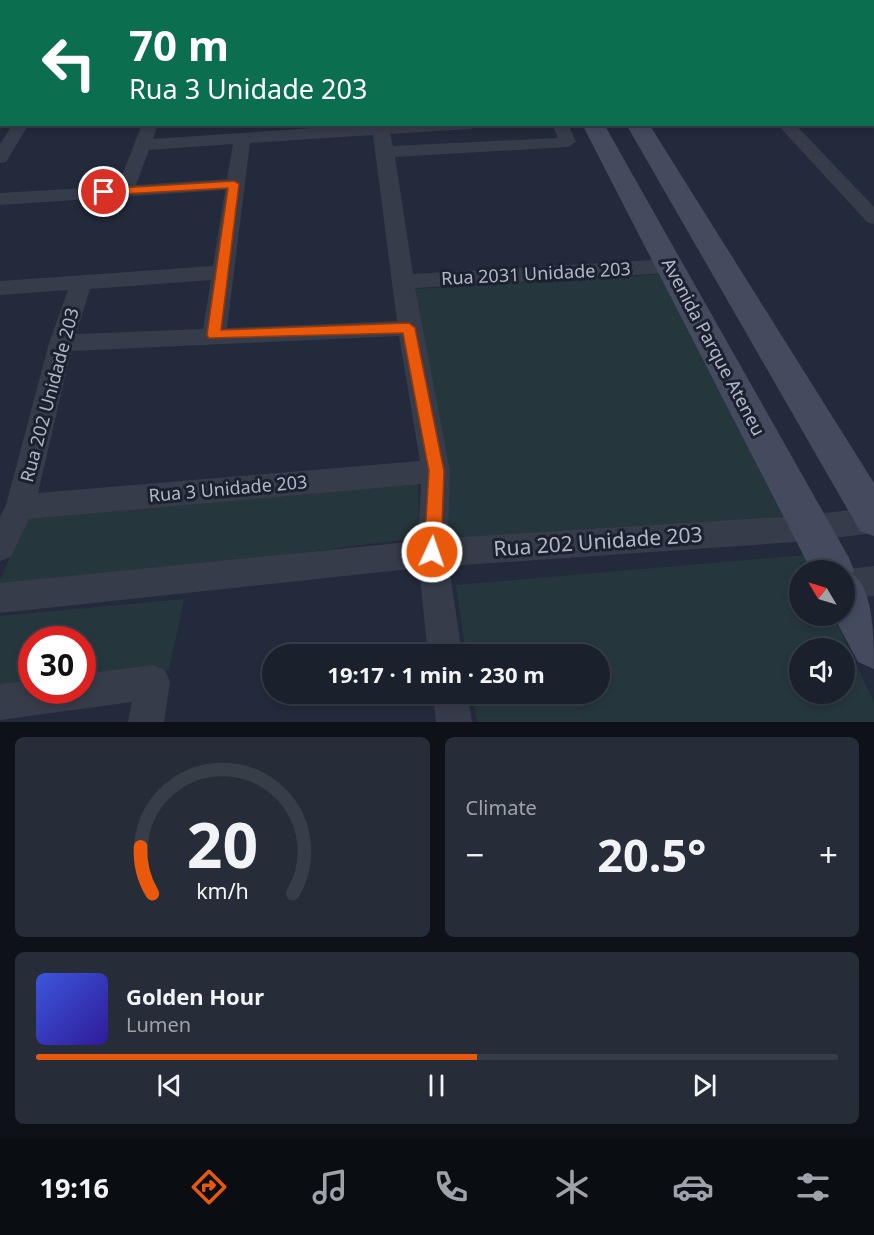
<!DOCTYPE html>
<meta charset="utf-8">
<style>
:root{--surface:#1a202c;--page:#272d38;--text:#f1f3f6;--muted:#9fa3a9;--line:#383e48;--accent:#ea580c}
body{margin:0;font-family:"Noto Sans",sans-serif;background:var(--page);color:var(--text);height:100vh;display:flex;flex-direction:column;font-size:22px;white-space:nowrap}
*{box-sizing:border-box;margin:0}
p{font-size:20px;color:var(--muted)}
.icon{flex:none;width:33px;height:33px;fill:none;stroke:currentColor;stroke-width:2;stroke-linecap:round;stroke-linejoin:round}
.map{position:relative;height:722px;overflow:hidden}
.drawer{display:flex;flex-direction:column;gap:15px;padding:15px;background:#0e1218;flex:1}
.drawer>*{flex:none}
.guide{position:absolute;left:0px;top:0px;width:874px;height:126px;box-shadow:0 3px 9px #0003,0 0 0 2px var(--line);background:#0b6e4f;color:#fff;overflow:hidden}
.needle{width:39px;rotate:308deg}
.controls{position:absolute;left:789px;top:560px;display:grid;gap:12px}
.controls a{display:grid;place-items:center;width:66px;height:66px;border-radius:50%;background:var(--surface);box-shadow:0 3px 9px #0003,0 0 0 2px var(--line);font-size:30px}
.speed{position:absolute;left:18px;top:626px;display:flex;gap:12px;font-size:30px;font-weight:700;text-align:center}
.speed>*{display:grid;place-content:center;width:78px;height:78px;border-radius:50%;background:var(--surface);box-shadow:0 3px 9px #0003,0 0 0 2px var(--line);line-height:1}
.speed .limit{border:9px solid #d22;background:#fff;color:#111}
.pin{position:absolute;display:grid;place-items:center;width:51px;height:51px;color:#fff;margin:-26px;border:3px solid #fff;border-radius:50%;box-shadow:0 2px 6px #0007}
.me{position:absolute;width:66px;margin:-33px;rotate:3deg;stroke-linejoin:round;filter:drop-shadow(0 0 4px #0008)}
.turn{display:flex;align-items:center;gap:21px;height:126px;padding:0 30px;font-size:27px}
.turn .icon{width:78px;height:78px;stroke-width:2.5}
.turn b{display:block;font-size:42px;line-height:51px}
.big{font-size:45px;font-weight:700;line-height:1.1}
.drawer .widget{flex:1;display:flex;flex-direction:column;justify-content:center;gap:9px;min-width:0;padding:0 21px;border-radius:9px;background:var(--page)}
.drawer .dial{align-items:center;gap:0}
.dial svg{height:156px;overflow:visible;fill:none;stroke:var(--line);stroke-width:7;stroke-linecap:round;text-anchor:middle}
.dial text{fill:var(--text);stroke:none}
.song{display:flex;align-items:center;gap:18px}
.cover{width:72px;height:72px;border-radius:9px;background:linear-gradient(135deg,hsl(230 70% 55%),hsl(250 70% 35%))}
.played{height:6px;border-radius:3px;background:linear-gradient(90deg,var(--accent) 55%,var(--line) 55%)}
.keys{display:flex;justify-content:space-around;direction:ltr}
.heat{display:flex;justify-content:space-between;align-items:center;font-size:33px;direction:ltr}
.drawer .tiles{flex:1;display:grid;gap:15px;grid-template-columns:1fr 1fr}
.widget:last-child{grid-column:span 2}
.trip{position:absolute;left:262px;top:644px;width:348px;height:60px;border-radius:30px;background:var(--surface);box-shadow:0 3px 9px #0003,0 0 0 2px var(--line);font-weight:700;line-height:60px;text-align:center}
.menu{display:flex;height:96px;justify-content:space-around;align-items:center;background:#0a0d12;color:var(--muted)}
.menu .icon{width:42px;height:42px}
.menu .active{color:var(--accent)}
.menu b{font-size:27px;color:var(--text)}
.map>svg:first-child{display:block}
.green{fill:#25363c;fill-rule:evenodd}
.lines{fill:none;stroke-linecap:round;stroke-linejoin:round}
.street{fill:#373c4b;fill-rule:evenodd}
.secondary{fill:#454b5e;fill-rule:evenodd}
.route{fill:#ea580c;stroke:#983908;stroke-width:1.5}
.labels{text-anchor:middle;stroke-width:6;stroke-linejoin:round;paint-order:stroke}
.street-label{font-size:18px;fill:#b2b7c7;stroke:#1c2130}
.near-street-label{font-size:21px;fill:#b2b7c7;stroke:#1c2130}
</style>
<div class="map">
<svg width="874" height="722" viewBox="0 0 874 722">
<rect width="100%" height="100%" fill="#232a3b"/>
<path class="green" d="M664 274 786 516 448 545 414 289Z
M418 480 419 538 0 590V579L28 519Z
M805 555 812 570H800V615H833L874 702V722H477L472 693H600V654H466L456 585ZM800 648H844V693H800Z
M184 599 169 670 83 680 82 639H32L31 686 0 690V616Z"/>
<g class="lines">
<path class="street" d="M18 0H30L17 2Z
M259 0H271V2H259Z
M364 0H376V2H364Z
M2 26V36H0V27Z
M0 61H2V69H0Z
M873 80H874V90L873 89Z
M0 92H2V102H0Z
M13 124H29L6 162 0 163V144Z
M142 124H158L153 139 371 124H479L471 129 390 134 393 146 558 138 552 124H568L576 142 568 147 395 157 413 274 669 259 676 261 679 266 676 271 669 273 415 288 450 471 448 538 810 515 874 507V533L810 541 449 566 462 654H428L419 568 0 613V583L418 541 421 484 29 519 11 557 0 561V517L6 505 49 343 68 290 0 295V281L213 266 225 190 0 205V193L118 186ZM373 135 397 321 227 328 250 143ZM233 144 227 179 136 185 149 150ZM211 280 203 329 76 334 90 289ZM399 336 420 461 38 493 71 351Z
M777 124H795L874 207V224L867 222Z
M874 566V596L844 598V570H839Z
M153 665 165 670 170 682 164 722H128L132 702 0 720V684L32 680V690H82V674Z
M433 693H467L472 722H436Z"/>
<path class="secondary" d="M502 0H518L519 2H502Z
M565 0H581L582 2H565Z
M582 124H604L848 556 854 570 852 574C874 586 874 642 874 669L858 662 833 615H844V570H811Z
M626 124H649L874 483V536L860 531Z"/>
</g>
<path class="route" d="M234 181 239 184 221 330 409 323 415 328 444 471 441 552 439 558 432 560 426 558 424 552 429 471 403 333 209 338 207 335 228 188 104 195 99 192 104 189Z"/>
<g class="labels">
<g class="street-label">
<text transform="translate(536 274) rotate(-3)" y="6">Rua 2031 Unidade 203</text>
<text transform="translate(713 347) rotate(62)" y="6">Avenida Parque Ateneu</text>
<text transform="translate(50 395) rotate(-75)" y="6">Rua 202 Unidade 203</text>
<text transform="translate(228 489) rotate(-5)" y="6">Rua 3 Unidade 203</text>
</g>
<g class="near-street-label">
<text transform="translate(598 542) rotate(-4)" y="7">Rua 202 Unidade 203</text>
</g>
</g>
</svg>
<div class="controls">
<a><svg class="needle" viewBox="-14 -14 28 28"><path d="M0-13l5 13h-10z" fill="#e53935"/><path d="M0 13l5-13h-10z" fill="#9fa3a9"/></svg></a>
<a><svg class="icon" aria-label="sound" viewBox="0 0 24 24"><path d="M4 9h4l5-4v14l-5-4H4zM17 9q2 3 0 6"/></svg></a>
</div>
<div class="speed"><div class="limit">30</div></div>
<div class="pin" style="left:104px;top:192px;background:#d93025"><svg class="icon" aria-label="arrive" viewBox="0 0 24 24"><path d="M6 21V4h12l-3 4 3 4H6"/></svg></div>
<svg class="me" style="left:432px;top:552px" viewBox="-20 -20 40 40"><circle r="17" fill="#ea580c" stroke="#fff" stroke-width="3"/><path d="M0-11L8 9 0 5-8 9z" fill="#fff"/></svg>
<div class="trip">19:17 · 1 min · 230 m</div>
<div class="guide">
<div class="turn"><svg class="icon" aria-label="left" viewBox="0 0 24 24"><path d="M17 20v-9H6M10 6l-5 5 5 5"/></svg><div><b>70 m</b>Rua 3 Unidade 203</div></div>
</div>
</div>
<section class="drawer">
<div class="tiles">
<div class="widget dial"><svg viewBox="0 0 100 80">
<path d="M14 69A42 42 0 1 1 86 69"/>
<path d="M14 69A42 42 0 0 1 8 45" stroke="#ea580c"/>
<text x="50" y="56" font-size="32" font-weight="700">20</text>
<text x="50" y="72" font-size="11">km/h</text>
</svg></div>
<div class="widget"><p>Climate</p>
<div class="heat"><a>−</a><b class="big">20.5°</b><a>+</a></div>
</div>
<div class="widget">
<div class="song"><i class="cover"></i><div><b>Golden Hour</b><p>Lumen</p></div></div>
<div class="played"></div>
<div class="keys"><svg class="icon" aria-label="previous" viewBox="0 0 24 24"><path d="M18 5L8 12l10 7zM5 5v14"/></svg><svg class="icon" aria-label="pause" viewBox="0 0 24 24"><path d="M8 5v14M16 5v14"/></svg><svg class="icon" aria-label="next" viewBox="0 0 24 24"><path d="M6 5l10 7-10 7zM19 5v14"/></svg></div>
</div>
</div>
</section>
<nav class="menu">
<b>19:16</b>
<svg class="icon active" aria-label="directions" viewBox="0 0 24 24"><path d="M12 3l9 9-9 9-9-9zM9 14v-3h6M13 9l2 2-2 2"/></svg>
<svg class="icon" aria-label="music" viewBox="0 0 24 24"><path d="M9 18V5l10-2v13"/><circle cx="6" cy="18" r="3"/><circle cx="16" cy="16" r="3"/></svg>
<svg class="icon" aria-label="phone" viewBox="0 0 24 24"><path d="M5 4h4l2 5-3 2q2 4 5 5l2-3 5 2v4C11 20 4 13 5 4z"/></svg>
<svg class="icon" aria-label="climate" viewBox="0 0 24 24"><path d="M12 3v18M4 7l16 10M4 17L20 7"/></svg>
<svg class="icon" aria-label="car" viewBox="0 0 24 24"><path d="M5 17H2v-5l4-1 3-4h7l3 4 3 1v5h-3M9 17h6M6 11h13"/><circle cx="7" cy="17" r="2"/><circle cx="17" cy="17" r="2"/></svg>
<svg class="icon" aria-label="filters" viewBox="0 0 24 24"><path d="M4 7h16M4 17h16"/><circle cx="9" cy="7" r="2"/><circle cx="15" cy="17" r="2"/></svg>
</nav>
